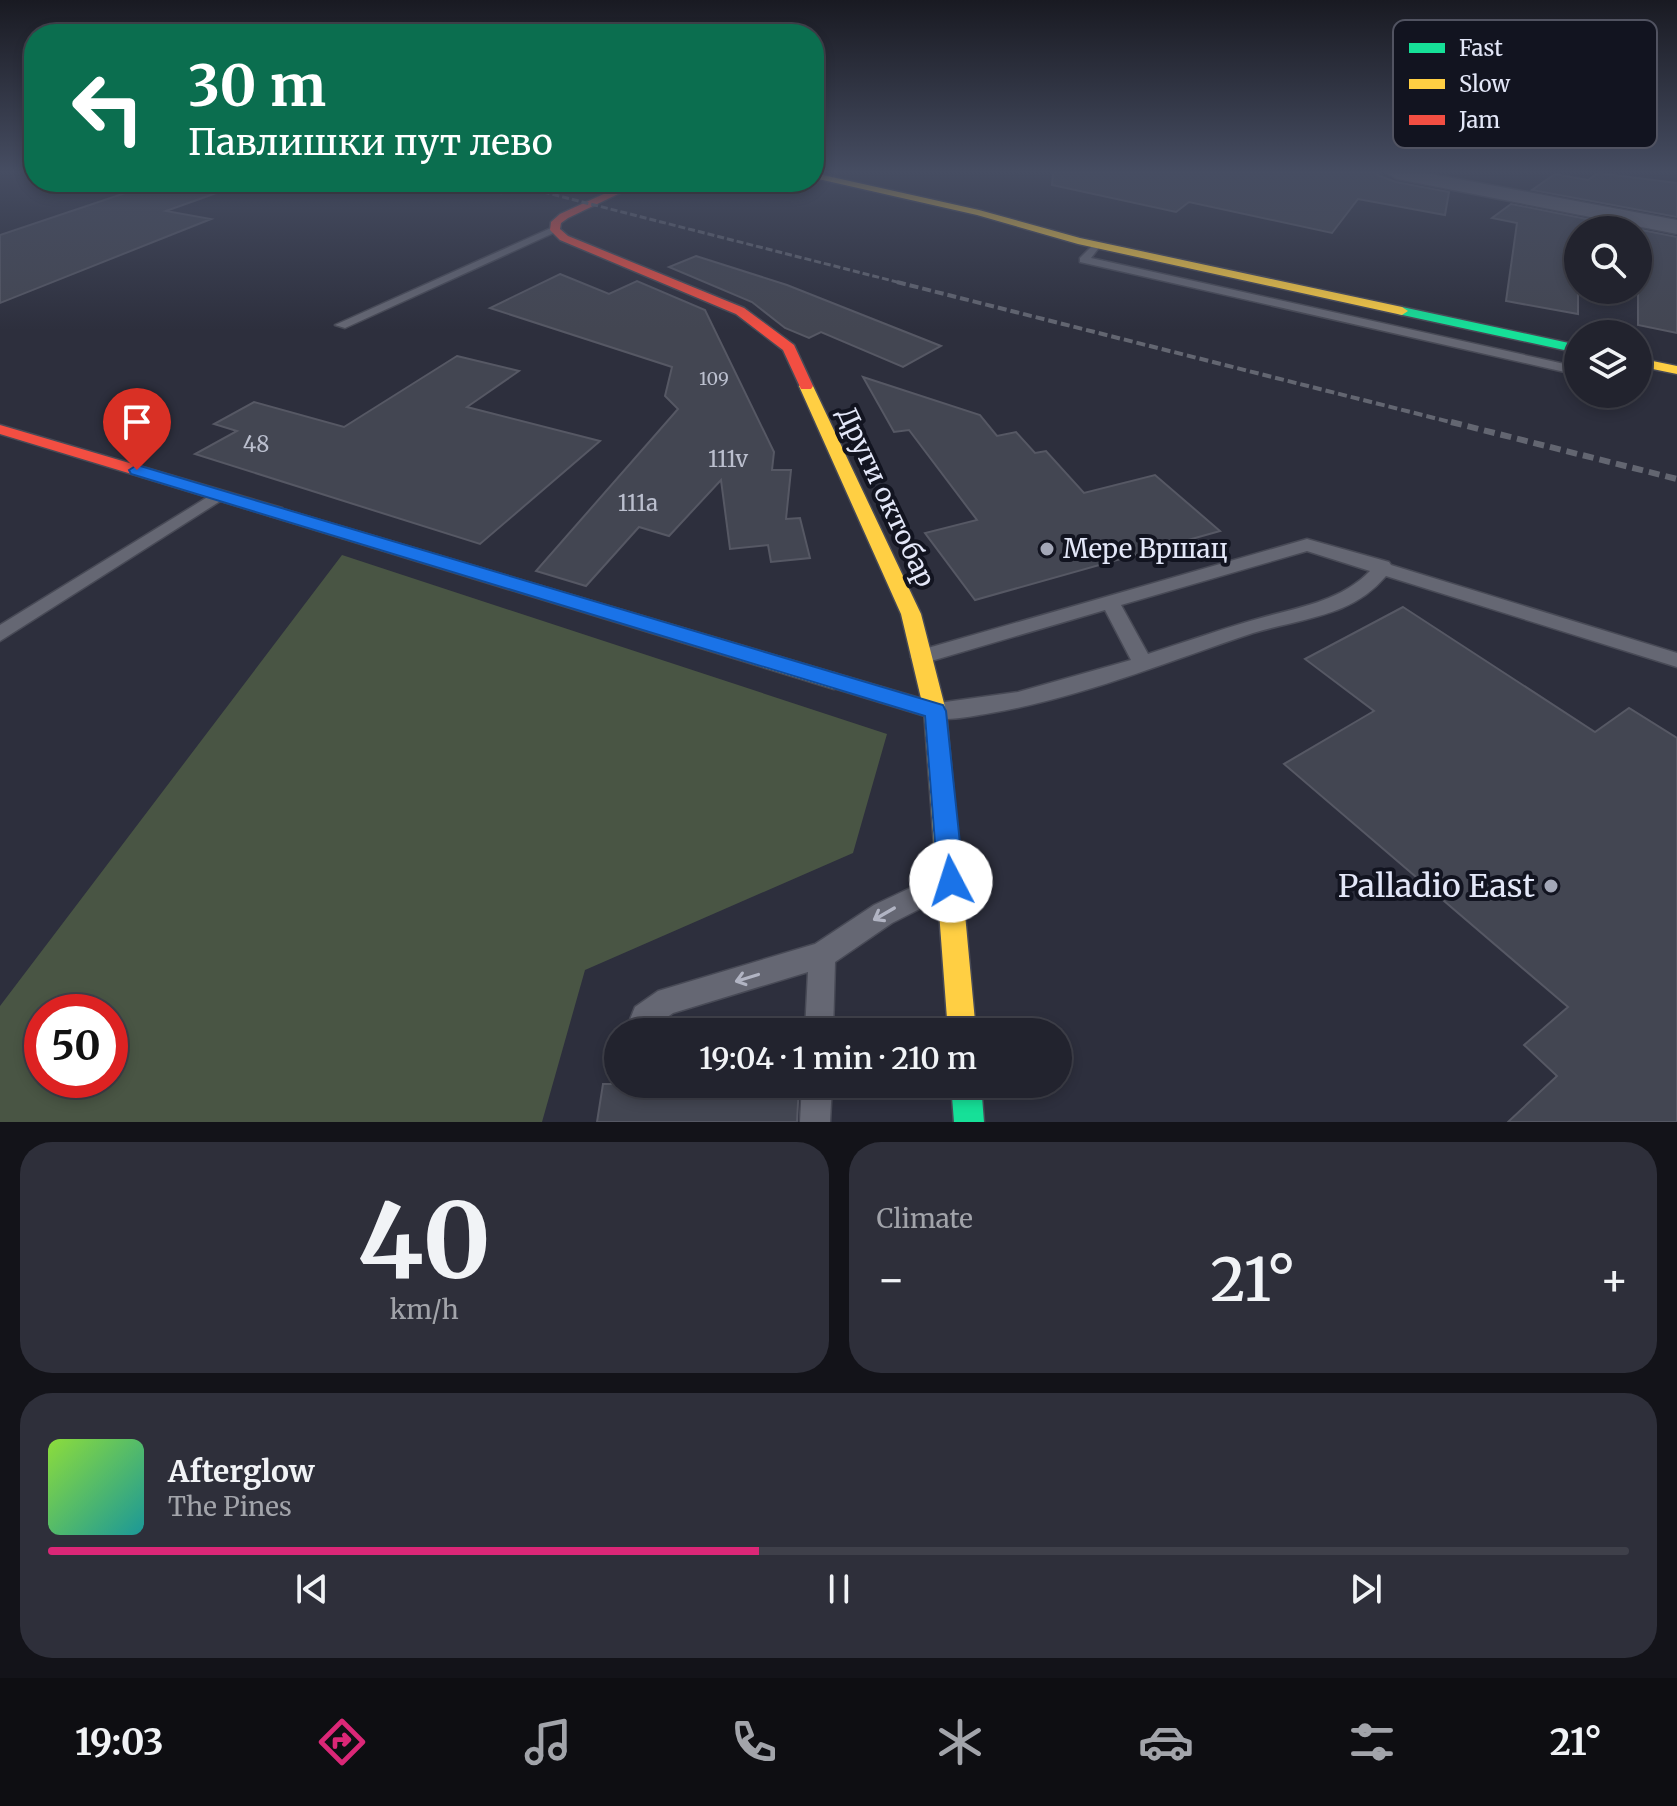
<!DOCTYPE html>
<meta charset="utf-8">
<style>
:root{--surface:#22232e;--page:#2e2f3a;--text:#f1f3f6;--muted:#a2a4aa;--line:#3f404a;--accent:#db2777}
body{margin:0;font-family:Merriweather,serif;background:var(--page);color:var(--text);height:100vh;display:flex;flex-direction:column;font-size:30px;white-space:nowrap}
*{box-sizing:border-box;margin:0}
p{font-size:26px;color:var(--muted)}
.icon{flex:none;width:44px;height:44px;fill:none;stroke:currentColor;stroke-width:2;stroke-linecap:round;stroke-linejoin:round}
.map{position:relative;height:1122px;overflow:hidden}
.sheet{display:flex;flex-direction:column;gap:20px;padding:20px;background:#131319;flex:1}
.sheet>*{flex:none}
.top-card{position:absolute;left:24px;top:24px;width:800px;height:168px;border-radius:32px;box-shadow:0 4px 12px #0003,0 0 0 2px var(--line);background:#0b6e4f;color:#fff;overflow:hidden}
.fabs{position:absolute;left:1564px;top:216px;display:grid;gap:16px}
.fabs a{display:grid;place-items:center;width:88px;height:88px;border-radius:50%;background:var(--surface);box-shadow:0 4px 12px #0003,0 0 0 2px var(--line);font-size:40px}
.speed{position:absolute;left:24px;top:994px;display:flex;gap:16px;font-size:40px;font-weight:700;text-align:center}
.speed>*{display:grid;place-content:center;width:104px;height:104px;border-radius:50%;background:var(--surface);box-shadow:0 4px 12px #0003,0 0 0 2px var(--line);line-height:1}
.speed .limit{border:12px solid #d22;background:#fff;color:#111}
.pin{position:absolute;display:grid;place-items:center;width:68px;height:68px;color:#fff;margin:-82px -34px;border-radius:50% 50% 50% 0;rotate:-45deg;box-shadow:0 0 8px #0007}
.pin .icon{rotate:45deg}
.me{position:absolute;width:88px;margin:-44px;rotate:355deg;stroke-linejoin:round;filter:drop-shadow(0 0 6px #0008)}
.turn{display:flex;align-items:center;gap:28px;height:168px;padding:0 32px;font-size:36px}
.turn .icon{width:104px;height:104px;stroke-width:2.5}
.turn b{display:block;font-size:56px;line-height:68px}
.big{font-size:60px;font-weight:600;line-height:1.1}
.sheet .card{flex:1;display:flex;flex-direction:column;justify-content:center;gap:12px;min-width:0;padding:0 28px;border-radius:32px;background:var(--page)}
.sheet .dial{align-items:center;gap:0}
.dial b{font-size:104px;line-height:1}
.song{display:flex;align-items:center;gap:24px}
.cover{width:96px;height:96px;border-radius:12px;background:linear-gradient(135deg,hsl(90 70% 55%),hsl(180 70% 35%))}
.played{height:8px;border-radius:4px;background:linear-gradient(90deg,var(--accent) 45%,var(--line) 45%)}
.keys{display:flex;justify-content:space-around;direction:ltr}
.heat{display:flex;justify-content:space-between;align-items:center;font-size:44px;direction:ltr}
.sheet .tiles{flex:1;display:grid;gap:20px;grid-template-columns:1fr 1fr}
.card:last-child{grid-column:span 2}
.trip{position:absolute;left:604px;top:1018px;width:468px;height:80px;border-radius:40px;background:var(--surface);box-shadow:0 4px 12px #0003,0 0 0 2px var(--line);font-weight:600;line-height:80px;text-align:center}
.dock{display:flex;height:128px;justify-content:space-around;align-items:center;background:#0e0e12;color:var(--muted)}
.dock .icon{width:56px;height:56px}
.dock .on{color:var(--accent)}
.dock b{font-size:36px;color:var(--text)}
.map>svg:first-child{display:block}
.green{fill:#495544;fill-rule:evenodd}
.building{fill:#434652;stroke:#565864;stroke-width:2}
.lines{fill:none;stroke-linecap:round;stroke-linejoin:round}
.lane-casing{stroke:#484a56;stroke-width:3}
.street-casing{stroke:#484a56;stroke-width:3}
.fast-casing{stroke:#484a56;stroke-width:3}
.slow-casing{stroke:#484a56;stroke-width:3}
.jam-casing{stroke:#484a56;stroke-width:3}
.lane{fill:#656773;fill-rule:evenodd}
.street{fill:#656773;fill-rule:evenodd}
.fast{fill:#16e098;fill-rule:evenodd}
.slow{fill:#ffcf43;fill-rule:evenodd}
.jam{fill:#f24e42;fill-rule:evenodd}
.rail-far2{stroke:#636671;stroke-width:3;stroke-dasharray:7 3;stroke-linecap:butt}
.rail-far1{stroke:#636671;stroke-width:4;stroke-dasharray:9 4;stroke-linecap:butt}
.rail{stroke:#636671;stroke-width:6;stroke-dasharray:11 6;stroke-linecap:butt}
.oneway{stroke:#b1b4c3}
.route{fill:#1a73e8;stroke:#114b97;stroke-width:2}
.poi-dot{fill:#a3a7b7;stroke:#121420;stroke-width:3}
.labels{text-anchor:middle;stroke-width:8;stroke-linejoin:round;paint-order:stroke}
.far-number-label{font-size:18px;fill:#bbbfce}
.number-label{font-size:22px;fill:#bbbfce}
.street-label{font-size:26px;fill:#e3e7f8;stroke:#121420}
.poi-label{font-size:26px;fill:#e3e7f8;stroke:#121420;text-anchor:start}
.near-poi-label{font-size:32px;fill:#e3e7f8;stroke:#121420;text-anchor:end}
.key{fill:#121420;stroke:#515361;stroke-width:2}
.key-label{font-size:22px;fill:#e3e7f8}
</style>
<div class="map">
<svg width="1677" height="1122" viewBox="0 0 1677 1122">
<rect width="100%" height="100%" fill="#2d2f3d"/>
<path class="green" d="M342 555 887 734 853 853 585 970 542 1122H0V1006ZM42 1012H110V1080H42Z"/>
<path class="building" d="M1053 173H1379L1377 175 1396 182 1449 192 1445 215 1358 199 1332 233 1189 202 1176 212 1052 185Z
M1598 173 1677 183V217L1532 190 1555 174 1588 180Z
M158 182H236V186L166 211 211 219 0 303V235Z
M1511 204 1677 237V333L1638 325V230H1578V314L1506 301 1517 223 1492 218Z
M696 256 787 285 941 346 903 367 821 332 809 338 785 328 752 302 669 267Z
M560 274 609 294 637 281 705 310 774 452 772 470H791L786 519 800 518 810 558 771 562 768 545 730 549 721 480 669 536 639 527 586 586 536 571 678 409 665 396 672 367 490 308Z
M457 356 519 371 467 407 600 441 480 544 195 454 237 431 214 424 254 402 344 427Z
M863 377 980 415 997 436 1016 432 1035 453 1046 451 1084 493 1155 475 1220 531 975 600 925 533 977 520 909 430 894 432Z
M1403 607 1595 732 1629 708 1677 738V1122H1508L1557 1076 1524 1045 1568 1007 1284 764 1374 711 1305 659Z
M603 1084H799L797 1122H597Z"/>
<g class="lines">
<g class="lane-casing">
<path id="lane" d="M551 228 560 230 345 328 335 325Z
M1096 242 1101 245 1091 258 1578 367V375L1080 262V258Z
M219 490 227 495 225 498 0 641V625Z
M1307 539 1389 562 1391 565 1677 653V667L1386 576C1374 590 1359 601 1342 608 1313 620 1283 624 1253 633 1166 662 1083 697 991 713 973 716 948 722 930 717L927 711 930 705 938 703 1018 692 1131 660 1105 610 921 664 914 662 911 657 914 652ZM1307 551 1370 571C1338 604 1292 608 1250 621 1216 631 1182 643 1148 654L1121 605Z
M938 875 947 879 951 887 947 895 892 923 835 962 833 1032H805L808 972 673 1013 659 1023 653 1032H625L635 1007 658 991 815 944 874 905Z
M802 1084H832L830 1122H800Z"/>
</g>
<g class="street-casing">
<path id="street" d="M1387 173H1426L1677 220V234L1397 179Z"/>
</g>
<g class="fast-casing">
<path id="fast" d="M1402 307 1578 345V353L1398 314 1396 311Z
M834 673 943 705 946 711 943 717 935 719 827 686 824 681 827 676Z
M951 1084H981L984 1122H954Z"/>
</g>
<g class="slow-casing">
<path id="slow" d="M814 173 979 210 1080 238 1402 307 1408 311 1402 315 1078 244 977 215 814 178Z
M1638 358 1677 366V374L1638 366Z
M806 382 813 386 921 614 946 711 976 1032H948L924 711 901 614 799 386Z
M276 507 834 673 841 676 844 681 841 686 834 689 270 516 268 512Z"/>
</g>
<g class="jam-casing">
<path id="jam" d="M630 182H643L568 218 561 223 560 229 568 236 744 308 794 345 813 386 811 389H801L783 350 736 314 560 240 550 230 551 222 560 214Z
M0 425 282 508 284 512 282 516H270L0 434Z"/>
</g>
<use href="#lane" class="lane"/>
<use href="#street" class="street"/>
<use href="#fast" class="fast"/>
<use href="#slow" class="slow"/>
<use href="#jam" class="jam"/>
<path class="rail-far2" d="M459 182 502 193
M504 182 905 284"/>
<path class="rail-far1" d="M897 282 1458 424"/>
<path class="rail" d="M1451 422 1677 479"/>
</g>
<defs><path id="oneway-shaft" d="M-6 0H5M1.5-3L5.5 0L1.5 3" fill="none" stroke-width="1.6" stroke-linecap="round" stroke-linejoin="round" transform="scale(2)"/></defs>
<g class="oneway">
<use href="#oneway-shaft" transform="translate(884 914) rotate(150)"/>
<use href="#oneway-shaft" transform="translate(747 978) rotate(163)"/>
</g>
<linearGradient id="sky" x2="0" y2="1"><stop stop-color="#191a22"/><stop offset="0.52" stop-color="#464d62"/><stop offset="1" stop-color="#464d62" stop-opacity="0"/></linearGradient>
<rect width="1677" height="330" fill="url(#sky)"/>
<path class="route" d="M137 465 943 705 946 711 964 881 960 889 951 893 942 889 938 881 925 716 131 474 129 470Z"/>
<g class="poi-dot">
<circle cx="1047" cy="549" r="8"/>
<circle cx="1551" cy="886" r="8"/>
</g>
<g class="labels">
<g class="far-number-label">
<text x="714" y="385">109</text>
</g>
<g class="number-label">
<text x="256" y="452">48</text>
<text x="728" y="467">111v</text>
<text x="638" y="511">111a</text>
</g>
<g class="street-label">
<text transform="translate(886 497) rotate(65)" y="9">Други октобар</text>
</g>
<g class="poi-label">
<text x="1063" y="558">Мере Вршац</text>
</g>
<g class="near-poi-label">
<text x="1535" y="897">Palladio East</text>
</g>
</g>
<rect x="1393" y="20" width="264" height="128" rx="12" class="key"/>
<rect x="1409" y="43" width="36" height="10" fill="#16e098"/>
<rect x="1409" y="79" width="36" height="10" fill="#ffcf43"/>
<rect x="1409" y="115" width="36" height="10" fill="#f24e42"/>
<g class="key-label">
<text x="1459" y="56">Fast</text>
<text x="1459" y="92">Slow</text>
<text x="1459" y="128">Jam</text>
</g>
</svg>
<div class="fabs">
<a><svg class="icon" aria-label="search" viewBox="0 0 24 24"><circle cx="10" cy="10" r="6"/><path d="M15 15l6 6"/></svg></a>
<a><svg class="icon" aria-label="layers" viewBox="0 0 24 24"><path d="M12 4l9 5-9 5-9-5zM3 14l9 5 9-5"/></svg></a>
</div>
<div class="speed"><div class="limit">50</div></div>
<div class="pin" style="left:137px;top:470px;background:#d93025"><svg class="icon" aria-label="arrive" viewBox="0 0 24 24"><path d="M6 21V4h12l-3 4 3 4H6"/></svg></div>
<svg class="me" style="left:951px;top:881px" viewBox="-20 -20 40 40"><circle r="19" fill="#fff"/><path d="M0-13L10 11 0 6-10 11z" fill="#1a73e8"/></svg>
<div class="trip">19:04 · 1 min · 210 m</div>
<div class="top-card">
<div class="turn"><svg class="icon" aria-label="left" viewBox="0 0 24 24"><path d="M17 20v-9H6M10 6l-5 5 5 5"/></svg><div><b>30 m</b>Павлишки пут лево</div></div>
</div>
</div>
<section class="sheet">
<div class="tiles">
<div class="card dial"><b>40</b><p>km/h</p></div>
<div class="card"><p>Climate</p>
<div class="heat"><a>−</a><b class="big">21°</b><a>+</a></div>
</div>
<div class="card">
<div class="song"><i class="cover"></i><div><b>Afterglow</b><p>The Pines</p></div></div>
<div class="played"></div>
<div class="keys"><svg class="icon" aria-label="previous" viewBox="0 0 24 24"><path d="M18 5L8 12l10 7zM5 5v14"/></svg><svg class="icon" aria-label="pause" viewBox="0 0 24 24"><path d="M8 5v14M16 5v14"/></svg><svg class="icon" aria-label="next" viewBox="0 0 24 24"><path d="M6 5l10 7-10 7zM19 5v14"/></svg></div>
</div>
</div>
</section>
<nav class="dock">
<b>19:03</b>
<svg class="icon on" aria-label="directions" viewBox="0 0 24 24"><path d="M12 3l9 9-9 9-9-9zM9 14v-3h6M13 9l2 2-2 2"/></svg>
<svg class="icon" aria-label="music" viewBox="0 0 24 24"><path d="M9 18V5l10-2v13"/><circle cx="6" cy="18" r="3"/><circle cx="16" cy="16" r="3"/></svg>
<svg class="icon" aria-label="phone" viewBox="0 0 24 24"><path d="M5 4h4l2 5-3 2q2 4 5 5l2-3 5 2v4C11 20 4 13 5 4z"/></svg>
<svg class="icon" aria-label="climate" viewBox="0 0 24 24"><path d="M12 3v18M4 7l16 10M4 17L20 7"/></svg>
<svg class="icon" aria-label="car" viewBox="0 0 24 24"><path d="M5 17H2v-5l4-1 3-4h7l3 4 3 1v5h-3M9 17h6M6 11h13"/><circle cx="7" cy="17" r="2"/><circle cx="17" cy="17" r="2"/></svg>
<svg class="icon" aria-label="filters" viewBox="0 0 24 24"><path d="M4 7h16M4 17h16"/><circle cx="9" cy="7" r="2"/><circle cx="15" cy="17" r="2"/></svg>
<b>21°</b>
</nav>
